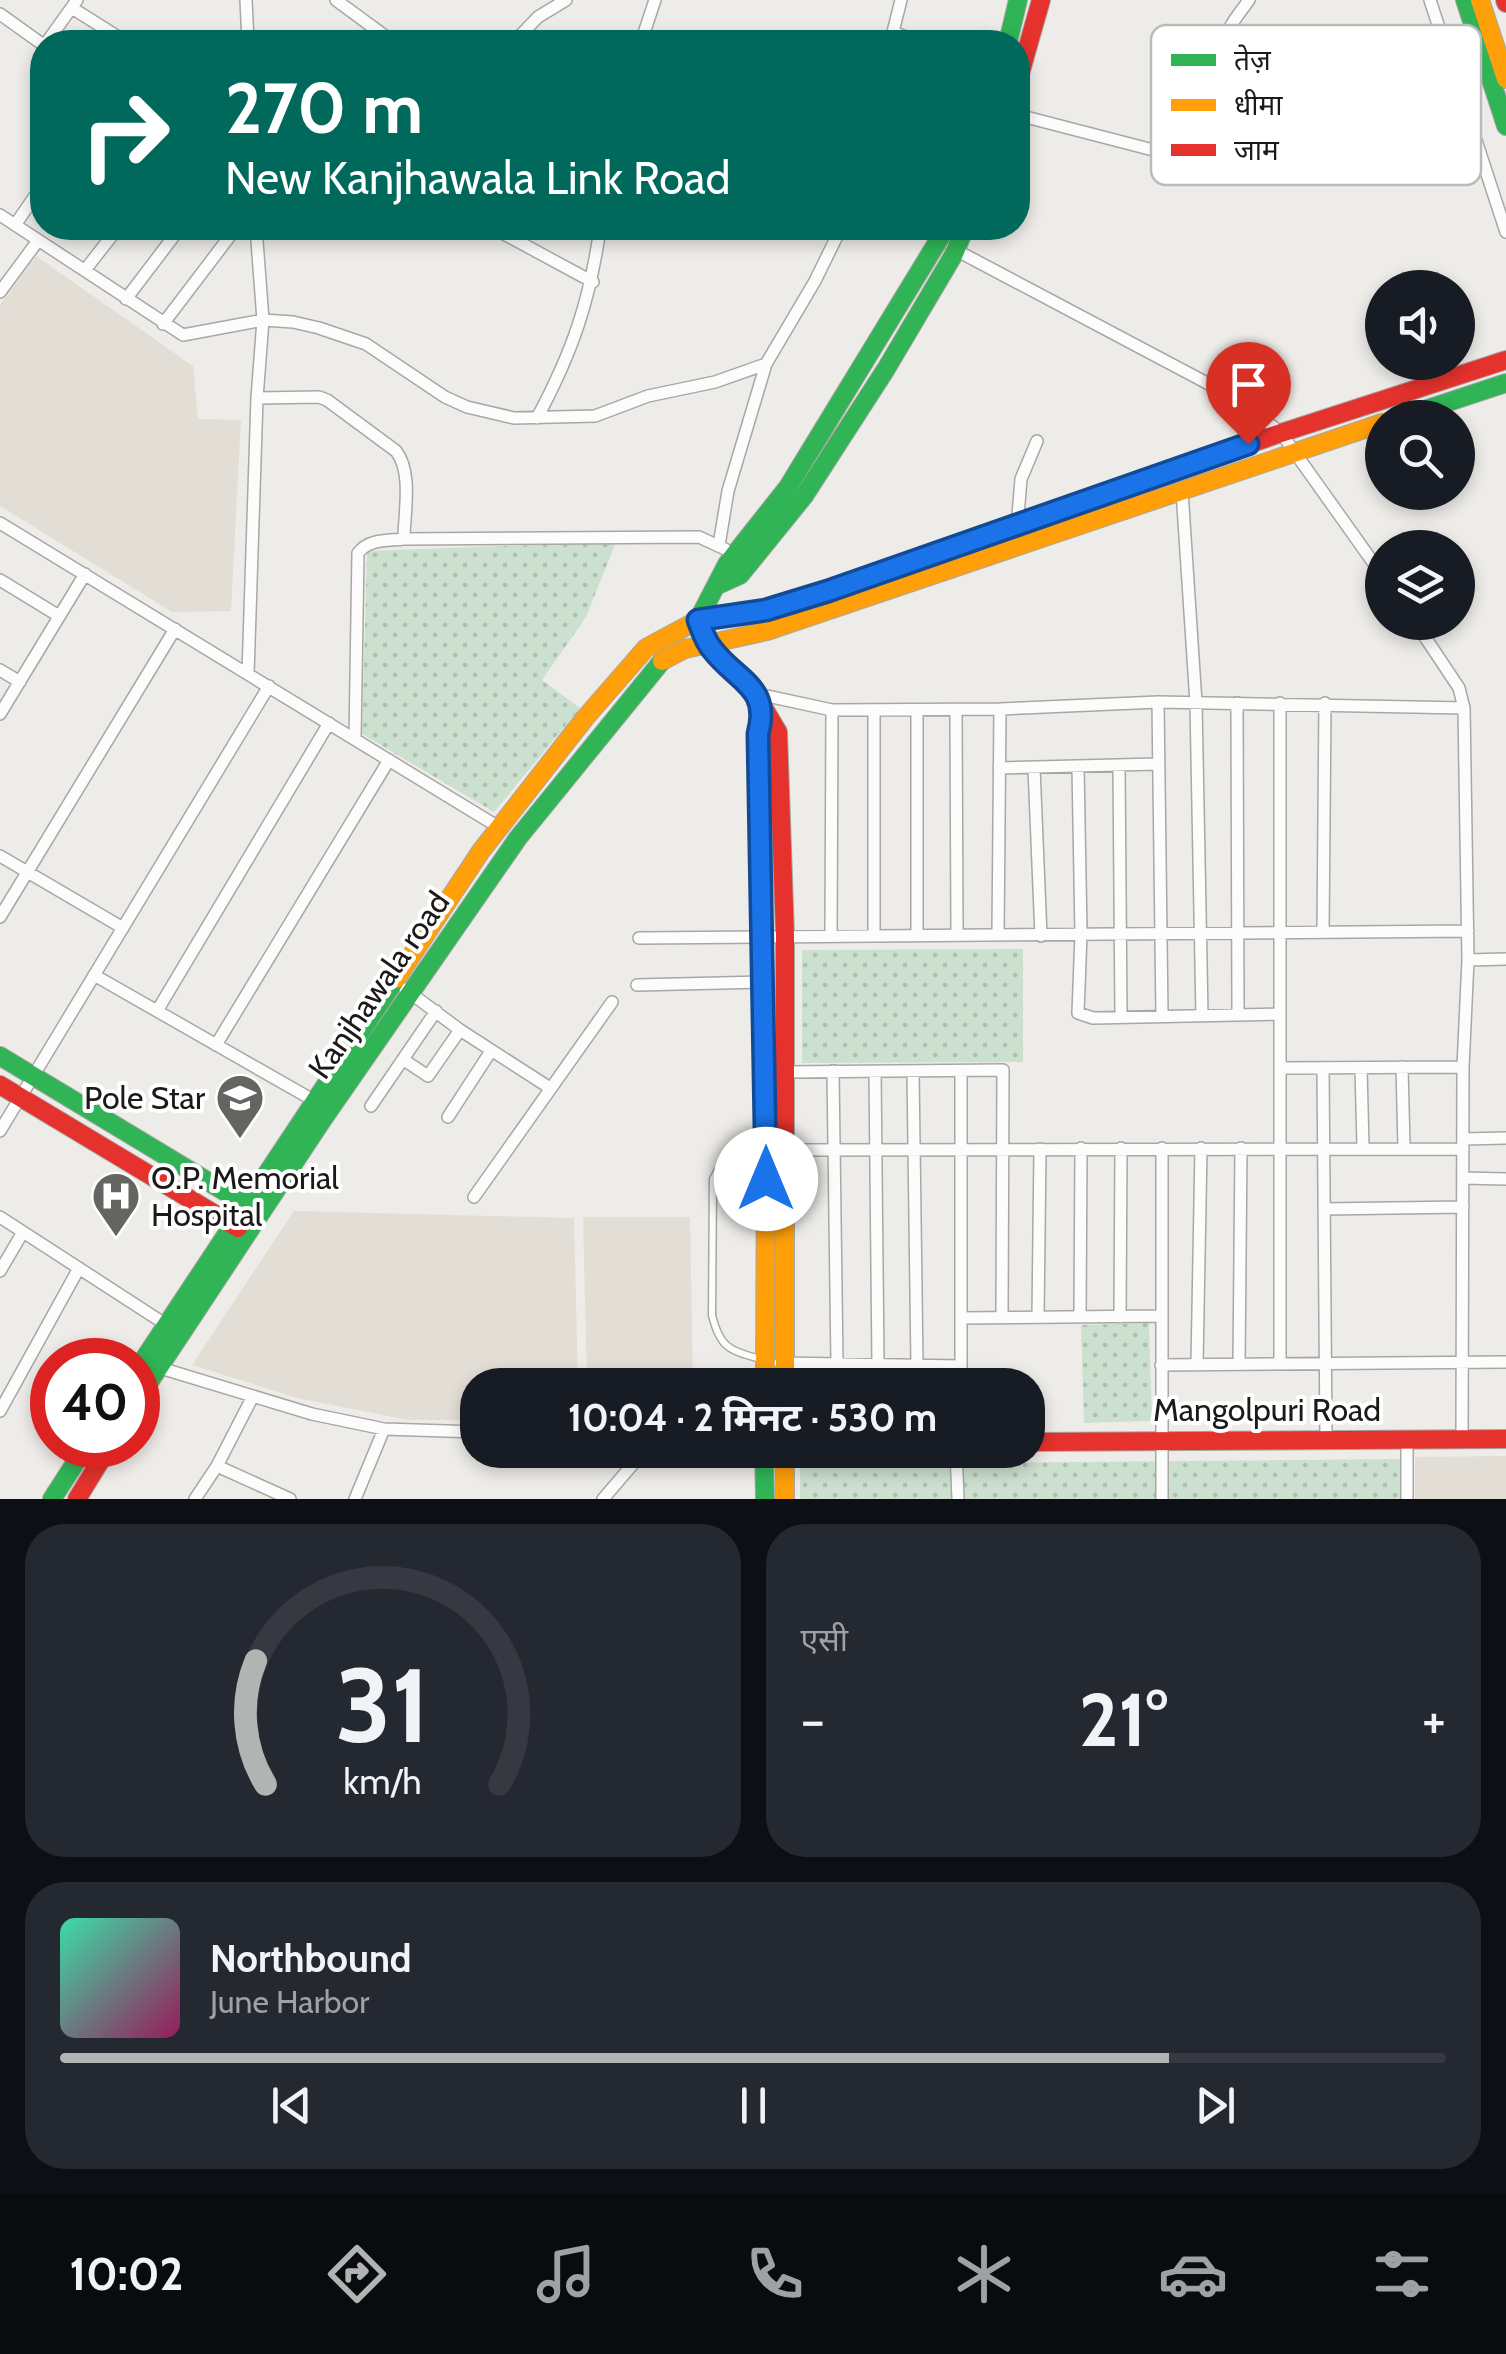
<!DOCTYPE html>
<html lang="hi">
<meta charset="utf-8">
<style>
:root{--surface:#171b24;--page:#242831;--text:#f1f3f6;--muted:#9ea1a6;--line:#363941;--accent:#b2b3b3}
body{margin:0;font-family:Cabin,"Noto Sans Devanagari",sans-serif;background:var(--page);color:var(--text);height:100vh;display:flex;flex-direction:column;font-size:38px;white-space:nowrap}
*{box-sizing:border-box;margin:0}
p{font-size:32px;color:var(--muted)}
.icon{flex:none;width:55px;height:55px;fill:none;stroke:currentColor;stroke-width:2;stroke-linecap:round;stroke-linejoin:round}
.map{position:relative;height:1499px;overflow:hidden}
.panel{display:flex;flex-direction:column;gap:25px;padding:25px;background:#0d0f14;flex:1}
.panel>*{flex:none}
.banner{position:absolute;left:30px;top:30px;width:1000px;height:210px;border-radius:40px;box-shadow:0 5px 15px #0003;background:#00695c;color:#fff;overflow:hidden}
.buttons{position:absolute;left:1365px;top:270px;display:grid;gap:20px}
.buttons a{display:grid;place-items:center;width:110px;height:110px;border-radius:50%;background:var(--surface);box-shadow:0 5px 15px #0003;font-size:50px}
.speed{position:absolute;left:30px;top:1338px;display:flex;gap:20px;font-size:50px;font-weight:700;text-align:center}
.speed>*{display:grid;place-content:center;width:130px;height:130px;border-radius:50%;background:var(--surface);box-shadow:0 5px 15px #0003;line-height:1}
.speed .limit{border:15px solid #d22;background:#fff;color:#111}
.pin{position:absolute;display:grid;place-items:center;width:85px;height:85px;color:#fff;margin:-102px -42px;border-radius:50% 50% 50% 0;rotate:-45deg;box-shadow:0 0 10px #0007}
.pin .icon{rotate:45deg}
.me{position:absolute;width:110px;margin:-55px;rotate:0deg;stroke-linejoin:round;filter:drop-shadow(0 0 8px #0008)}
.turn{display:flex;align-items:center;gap:35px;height:210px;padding:0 30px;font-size:45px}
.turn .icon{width:130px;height:130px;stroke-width:2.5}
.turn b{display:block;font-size:70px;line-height:85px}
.big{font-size:75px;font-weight:700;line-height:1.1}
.panel .tile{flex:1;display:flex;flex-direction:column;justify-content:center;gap:15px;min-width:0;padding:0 35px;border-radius:40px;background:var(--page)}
.panel .dial{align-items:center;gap:0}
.dial svg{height:260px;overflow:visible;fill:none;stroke:var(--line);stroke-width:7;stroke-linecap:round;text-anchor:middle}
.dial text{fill:var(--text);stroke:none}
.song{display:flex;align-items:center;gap:30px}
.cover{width:120px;height:120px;border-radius:15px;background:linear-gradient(135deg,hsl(160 70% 55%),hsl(330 70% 35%))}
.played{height:10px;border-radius:5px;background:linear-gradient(90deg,var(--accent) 80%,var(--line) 80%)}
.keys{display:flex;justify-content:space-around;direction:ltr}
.heat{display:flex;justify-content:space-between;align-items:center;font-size:55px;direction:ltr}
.panel .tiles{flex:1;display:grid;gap:25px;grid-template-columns:1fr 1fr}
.tile:last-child{grid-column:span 2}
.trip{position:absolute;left:460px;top:1368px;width:585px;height:100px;border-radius:40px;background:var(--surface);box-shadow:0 5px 15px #0003;font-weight:700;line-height:100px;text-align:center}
.tabs{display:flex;height:160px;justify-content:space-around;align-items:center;background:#090b0e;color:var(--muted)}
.tabs .icon{width:70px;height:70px}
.tabs .current{color:var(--accent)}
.tabs b{font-size:45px;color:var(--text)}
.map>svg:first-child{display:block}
.built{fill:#e3ded5}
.grass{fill:url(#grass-dots)}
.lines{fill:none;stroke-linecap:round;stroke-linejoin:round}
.lane-casing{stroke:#a8a7a4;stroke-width:9}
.street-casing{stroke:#a8a7a4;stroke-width:14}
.fast-casing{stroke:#a8a7a4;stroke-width:20}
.slow-casing{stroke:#a8a7a4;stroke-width:20}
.jam-casing{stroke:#a8a7a4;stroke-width:20}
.lane{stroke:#fcfcfc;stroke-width:6}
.street{stroke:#fcfcfc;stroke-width:11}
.fast{stroke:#30b455;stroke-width:18}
.slow{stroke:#ff9f0a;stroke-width:18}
.jam{stroke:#e5322d;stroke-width:18}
.route-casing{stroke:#114b97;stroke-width:25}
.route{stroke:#1a73e8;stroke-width:18}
.labels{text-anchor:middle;stroke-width:8;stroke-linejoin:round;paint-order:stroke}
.street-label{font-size:32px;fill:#1c1a18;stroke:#fff}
.poi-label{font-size:32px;fill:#1c1a18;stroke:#fff;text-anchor:end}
.key{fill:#fff;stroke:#bbbaba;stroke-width:2.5}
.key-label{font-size:28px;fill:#1c1a18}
</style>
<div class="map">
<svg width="1506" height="1499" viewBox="0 0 1506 1499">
<defs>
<pattern id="grass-dots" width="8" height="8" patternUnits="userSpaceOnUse" patternTransform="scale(2.5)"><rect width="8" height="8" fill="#cce0cf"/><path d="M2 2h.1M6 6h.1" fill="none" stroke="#afc0b1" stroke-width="1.8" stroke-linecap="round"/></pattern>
</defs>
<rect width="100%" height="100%" fill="#eeece8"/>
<path class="built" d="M36 256 193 366 198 419 241 420 231 611 172 612 0 506V305Z
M294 1211 574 1218 578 1385H478L477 1420H408L297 1398 192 1365Z
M583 1217H690L693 1385H587Z
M1506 1456V1499H1415V1457Z"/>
<path class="grass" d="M616 542 586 617 542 680 580 708 494 812 362 734 367 551Z
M1023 949V1062L802 1063V950Z
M1149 1323 1152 1421 1084 1423 1081 1325Z
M939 1369V1385H801V1370Z
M1400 1459V1499H964L963 1463Z
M954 1461V1499H800V1463Z"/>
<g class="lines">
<g class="lane-casing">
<path id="lane" d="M760 1359C729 1350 720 1348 712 1315L713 1179C724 1155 740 1152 765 1150"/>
</g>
<g class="street-casing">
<path id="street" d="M246 0 248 42
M336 0 393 42
M901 0 893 32 919 42
M1249 0C1238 16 1221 32 1227 52L1267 71 1280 72 1454 74
M1430 0 1506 232
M72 8 126 42
M0 14 42 44
M47 42 77 0
M514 42 538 17 566 0
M641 42 655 0
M1018 115 1188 159
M0 215 183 335 263 320 293 322 319 328 366 344 445 397 467 407 514 418 595 416 648 396 715 382 766 364 728 491 719 545
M15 225 42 186
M493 228 593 282
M952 248 1239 400 1281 433 1382 575
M85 270 118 228
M0 292 37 242
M126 299 180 228
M163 324 236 228
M766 364 815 281 841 228
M257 398 319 397 327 400 396 451C413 473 404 513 404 539
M537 418C572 353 590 301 600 228
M1182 491 1196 703 1202 1015
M0 523 500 828
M1017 527 1021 479 1037 441
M0 580 59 616
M1415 622 1459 688 1464 708 1468 960 1463 1067 1462 1439
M0 670 20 682
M248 674 257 398 263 320 256 228
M758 694 832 710 1000 709 1158 702 1464 708
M1158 702 1162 1016
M1237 703 1238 1014
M1280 703V1364
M874 710V935
M917 710V935
M956 710 957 935
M0 714 85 574
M355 739 358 553C369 539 386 541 404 539L699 537 725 549
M1119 765 1121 1017
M1078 767 1081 934 1078 1013 1093 1018 1280 1014
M999 768 1157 764
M1034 768 1041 936
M0 856 123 928
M0 917 175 629
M1323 932 1325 703
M998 935 1000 709
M831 936 832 710
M639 938 1468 931
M1468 960 1506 959
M94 975 313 1100
M637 985 763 982
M405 989 460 1030 550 1088
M157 1011 329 723
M216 1045 389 760
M404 1060 428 1076 460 1030
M1402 1067 1404 1147
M1280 1068 1463 1067
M1323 1068 1326 1440
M1361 1068 1363 1147
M833 1071 837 1364
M875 1071 878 1365
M913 1071 917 1365
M785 1072 1003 1070 1002 1318
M371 1106 436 1011
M448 1117 491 1051
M0 1131 269 686
M1463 1139 1506 1138
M1162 1148V1499
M781 1150 1463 1149
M1463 1178 1506 1179
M474 1197 612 1002
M1324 1209 1463 1207
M0 1217 165 1324
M0 1271 23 1232
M1038 1317 1040 1149
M1080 1317 1081 1148
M1120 1317 1121 1148
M961 1318 1161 1316
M780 1363 961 1366
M1239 1364 1241 1148
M1161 1365 1506 1362
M1197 1365 1201 1148
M157 1367 312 1414 384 1429 478 1432
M961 1385V1071
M0 1411 79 1268
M956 1450 958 1499
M217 1466 290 1499
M195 1499 217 1466 253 1396
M355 1499 384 1429
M603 1499 645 1450
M1407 1499V1440"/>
</g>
<g class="fast-casing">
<path id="fast" d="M1465 0 1506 126
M1008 42 1018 0
M1400 418 1506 383
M718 585 740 575 804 496 886 369 953 256 965 228
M698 620 727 564 788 487 946 228
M0 1056 252 1208
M138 1368 396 979
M138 1399 323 1119 518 838 662 661
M764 1450 765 1499
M52 1499 87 1445"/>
</g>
<g class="slow-casing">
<path id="slow" d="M1480 0 1506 79
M662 661 685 649 767 631 1382 423
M396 979 481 851 585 718 646 648 698 620 766 610 908 563
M785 1199V1385
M765 1385 766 1136
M785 1450V1499"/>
</g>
<g class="jam-casing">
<path id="jam" d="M1505 0 1506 3
M1018 81 1041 0
M908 563 1281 433 1506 360
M704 634 715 652 752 688 778 732 785 936V1199
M764 713 758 734 766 1136
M0 1085 238 1228
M1028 1442 1506 1439
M77 1499 110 1445"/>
</g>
<use href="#lane" class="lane"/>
<use href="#street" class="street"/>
<use href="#fast" class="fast"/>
<use href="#slow" class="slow"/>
<use href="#jam" class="jam"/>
</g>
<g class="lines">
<g class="route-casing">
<path id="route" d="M766 1179 758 734C771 686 737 682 712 649 705 641 702 630 698 620L766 610 828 591 1248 444"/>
</g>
<use href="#route" class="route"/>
</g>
<defs>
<g id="school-pin" transform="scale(2.5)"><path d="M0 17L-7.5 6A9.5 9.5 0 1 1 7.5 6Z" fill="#666461" stroke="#fff"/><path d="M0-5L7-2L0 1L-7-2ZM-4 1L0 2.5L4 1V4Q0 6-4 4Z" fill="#fff"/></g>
<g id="hospital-pin" transform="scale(2.5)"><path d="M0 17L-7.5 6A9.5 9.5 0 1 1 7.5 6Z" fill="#666461" stroke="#fff"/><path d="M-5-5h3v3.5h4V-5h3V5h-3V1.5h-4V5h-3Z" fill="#fff"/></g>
</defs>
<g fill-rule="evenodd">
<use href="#school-pin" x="240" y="1098"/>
<use href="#hospital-pin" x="116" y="1196"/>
</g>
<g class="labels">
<g class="street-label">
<text transform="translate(379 985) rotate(-55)" y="11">Kanjhawala road</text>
<text x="1267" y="1421">Mangolpuri Road</text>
</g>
<g class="poi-label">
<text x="205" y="1109">Pole Star</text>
<text x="151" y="1189" text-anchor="start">O.P. Memorial<tspan x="151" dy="37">Hospital</tspan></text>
</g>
</g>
<rect x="1151" y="25" width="330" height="160" rx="15" class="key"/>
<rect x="1171" y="54" width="45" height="12" fill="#30b455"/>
<rect x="1171" y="99" width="45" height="12" fill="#ff9f0a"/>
<rect x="1171" y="144" width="45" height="12" fill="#e5322d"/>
<g class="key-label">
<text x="1234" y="70">तेज़</text>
<text x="1234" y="115">धीमा</text>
<text x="1234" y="160">जाम</text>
</g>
</svg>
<div class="buttons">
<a><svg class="icon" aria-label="sound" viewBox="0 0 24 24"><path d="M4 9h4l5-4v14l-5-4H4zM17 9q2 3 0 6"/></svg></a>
<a><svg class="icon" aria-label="search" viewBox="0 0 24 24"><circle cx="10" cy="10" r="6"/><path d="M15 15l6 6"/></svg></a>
<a><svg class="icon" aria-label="layers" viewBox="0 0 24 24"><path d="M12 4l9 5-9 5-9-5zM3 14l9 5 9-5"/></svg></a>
</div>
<div class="speed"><div class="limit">40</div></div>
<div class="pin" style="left:1248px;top:444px;background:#d93025"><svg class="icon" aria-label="arrive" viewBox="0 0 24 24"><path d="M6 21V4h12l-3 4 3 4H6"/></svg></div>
<svg class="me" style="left:766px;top:1179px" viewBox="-20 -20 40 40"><circle r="19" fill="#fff"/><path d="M0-13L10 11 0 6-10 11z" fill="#1a73e8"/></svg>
<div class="trip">10:04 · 2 मिनट · 530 m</div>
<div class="banner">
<div class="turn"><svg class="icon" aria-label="right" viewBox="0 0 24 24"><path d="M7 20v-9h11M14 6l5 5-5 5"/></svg><div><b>270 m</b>New Kanjhawala Link Road</div></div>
</div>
</div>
<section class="panel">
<div class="tiles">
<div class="tile dial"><svg viewBox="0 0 100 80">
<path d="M14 69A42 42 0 1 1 86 69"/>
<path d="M14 69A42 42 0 0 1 11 31" stroke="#b2b3b3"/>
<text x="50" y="56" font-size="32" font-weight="700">31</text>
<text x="50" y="72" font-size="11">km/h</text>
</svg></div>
<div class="tile"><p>एसी</p>
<div class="heat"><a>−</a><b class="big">21°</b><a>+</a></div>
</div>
<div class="tile">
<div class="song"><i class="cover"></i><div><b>Northbound</b><p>June Harbor</p></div></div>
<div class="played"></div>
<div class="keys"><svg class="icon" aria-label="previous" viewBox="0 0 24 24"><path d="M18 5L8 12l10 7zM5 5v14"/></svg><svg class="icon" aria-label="pause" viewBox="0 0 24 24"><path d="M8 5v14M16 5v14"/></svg><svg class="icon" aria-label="next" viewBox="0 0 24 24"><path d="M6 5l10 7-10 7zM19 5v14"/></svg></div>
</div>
</div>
</section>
<nav class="tabs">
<b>10:02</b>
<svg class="icon current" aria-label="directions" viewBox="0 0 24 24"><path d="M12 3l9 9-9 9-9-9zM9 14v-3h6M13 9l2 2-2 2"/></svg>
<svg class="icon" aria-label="music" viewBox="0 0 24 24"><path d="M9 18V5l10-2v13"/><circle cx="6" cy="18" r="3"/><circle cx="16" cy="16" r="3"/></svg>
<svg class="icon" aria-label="phone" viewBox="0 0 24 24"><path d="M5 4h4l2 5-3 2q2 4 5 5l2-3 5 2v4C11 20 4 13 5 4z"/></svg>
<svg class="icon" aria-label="climate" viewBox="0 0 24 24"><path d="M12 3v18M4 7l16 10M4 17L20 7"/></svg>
<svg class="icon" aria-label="car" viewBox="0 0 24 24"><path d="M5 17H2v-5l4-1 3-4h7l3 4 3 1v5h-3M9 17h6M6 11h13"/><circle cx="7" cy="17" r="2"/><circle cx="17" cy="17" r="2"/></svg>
<svg class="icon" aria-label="filters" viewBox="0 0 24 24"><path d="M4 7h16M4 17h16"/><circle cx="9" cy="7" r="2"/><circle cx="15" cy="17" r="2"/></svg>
</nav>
